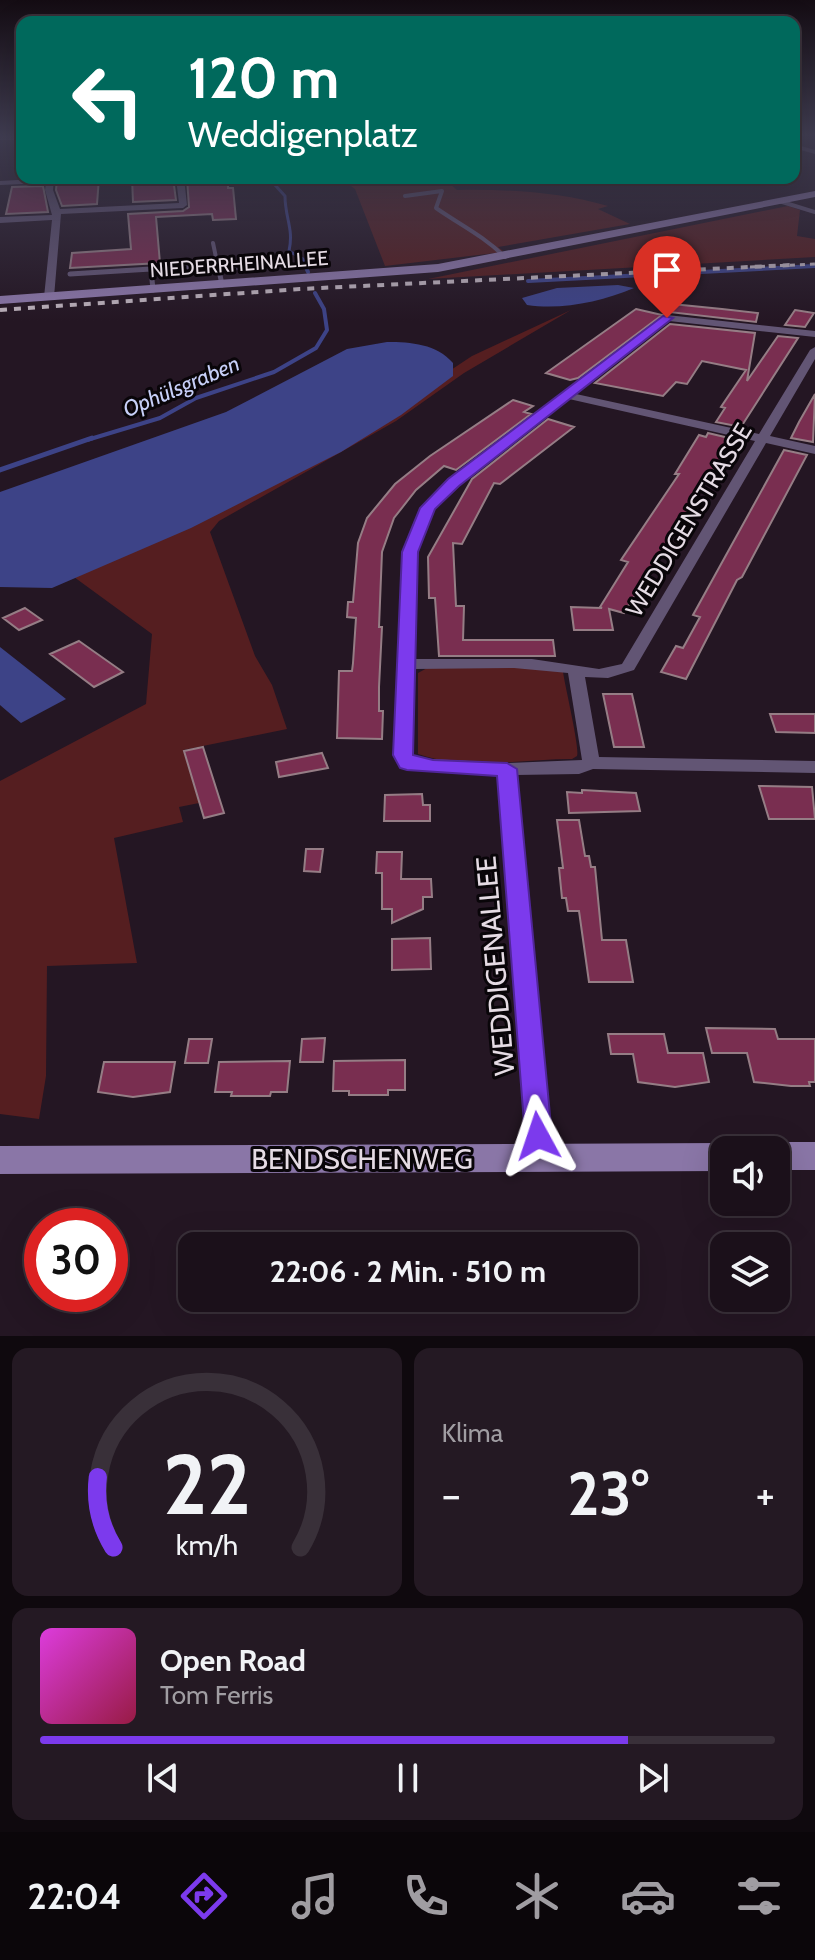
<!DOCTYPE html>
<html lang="de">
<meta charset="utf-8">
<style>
:root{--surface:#1b101a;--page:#241923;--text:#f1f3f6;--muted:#a09da2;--line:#393039;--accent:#7c3aed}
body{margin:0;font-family:Cabin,sans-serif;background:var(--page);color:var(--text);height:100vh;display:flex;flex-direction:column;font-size:30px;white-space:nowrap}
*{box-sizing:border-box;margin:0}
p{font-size:26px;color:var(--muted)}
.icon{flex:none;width:44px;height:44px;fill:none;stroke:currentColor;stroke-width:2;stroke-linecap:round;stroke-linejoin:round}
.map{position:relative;height:1336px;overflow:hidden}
.sheet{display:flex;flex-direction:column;gap:12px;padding:12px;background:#0f090e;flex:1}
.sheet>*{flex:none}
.guide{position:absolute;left:16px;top:16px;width:784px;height:168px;border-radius:16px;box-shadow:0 8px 32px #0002,0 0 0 2px var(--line);background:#00695c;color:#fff;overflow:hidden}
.buttons{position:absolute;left:710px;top:1136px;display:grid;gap:16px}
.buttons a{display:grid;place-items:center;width:80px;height:80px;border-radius:16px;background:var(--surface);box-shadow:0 8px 32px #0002,0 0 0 2px var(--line);font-size:40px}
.speed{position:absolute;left:24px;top:1208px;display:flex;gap:16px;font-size:40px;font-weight:700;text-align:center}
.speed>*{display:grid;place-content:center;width:104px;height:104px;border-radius:50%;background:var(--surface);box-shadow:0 8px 32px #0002,0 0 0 2px var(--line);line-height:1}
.speed .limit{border:12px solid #d22;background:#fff;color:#111}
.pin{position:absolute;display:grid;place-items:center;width:68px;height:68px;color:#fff;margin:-82px -34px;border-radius:50% 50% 50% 0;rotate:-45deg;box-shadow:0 0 8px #0007}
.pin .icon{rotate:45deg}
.me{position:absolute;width:88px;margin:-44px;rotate:355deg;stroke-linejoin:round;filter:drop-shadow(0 0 6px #0008)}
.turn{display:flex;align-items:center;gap:28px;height:168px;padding:0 40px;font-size:36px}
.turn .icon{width:104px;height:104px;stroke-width:2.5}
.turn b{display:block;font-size:56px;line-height:68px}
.big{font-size:60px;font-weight:700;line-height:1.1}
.sheet .widget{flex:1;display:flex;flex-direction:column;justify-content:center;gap:12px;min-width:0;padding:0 28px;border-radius:16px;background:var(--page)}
.sheet .dial{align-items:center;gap:0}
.dial svg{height:208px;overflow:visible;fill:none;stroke:var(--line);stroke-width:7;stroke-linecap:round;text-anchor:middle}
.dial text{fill:var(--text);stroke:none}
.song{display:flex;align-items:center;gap:24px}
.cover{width:96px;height:96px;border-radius:12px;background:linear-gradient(135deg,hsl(300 70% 55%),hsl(340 70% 35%))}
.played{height:8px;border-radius:4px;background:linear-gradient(90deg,var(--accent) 80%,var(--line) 80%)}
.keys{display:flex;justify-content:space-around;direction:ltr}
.heat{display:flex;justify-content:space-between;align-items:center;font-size:44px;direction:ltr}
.sheet .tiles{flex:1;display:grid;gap:12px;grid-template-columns:1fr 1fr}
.widget:last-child{grid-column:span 2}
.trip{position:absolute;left:178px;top:1232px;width:460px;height:80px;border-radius:16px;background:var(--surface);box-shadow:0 8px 32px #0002,0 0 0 2px var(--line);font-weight:700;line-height:80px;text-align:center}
.dock{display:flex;height:128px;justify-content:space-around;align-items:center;background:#0b060a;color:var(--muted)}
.dock .icon{width:56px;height:56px}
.dock .on{color:var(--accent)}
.dock b{font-size:36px;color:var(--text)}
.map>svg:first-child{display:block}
.green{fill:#551e20}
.water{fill:#3d4387}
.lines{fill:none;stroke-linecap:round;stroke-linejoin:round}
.stream-far2{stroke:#3d4387;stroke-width:3}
.stream-far1{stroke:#3d4387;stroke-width:4}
.stream{stroke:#3d4387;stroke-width:5}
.building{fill:#792e50;stroke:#957d85;stroke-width:2}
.lane-far1{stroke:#625574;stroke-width:4}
.lane{stroke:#625574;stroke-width:5}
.street{fill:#625574;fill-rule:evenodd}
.secondary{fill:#8a76a7;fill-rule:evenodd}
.rail-far1{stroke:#bbb0ba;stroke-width:3;stroke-dasharray:5 5;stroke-linecap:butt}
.rail{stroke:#bbb0ba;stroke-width:4;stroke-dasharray:7 7;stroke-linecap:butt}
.route{fill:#7c3aed;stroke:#51269a;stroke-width:2}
.labels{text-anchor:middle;stroke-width:6;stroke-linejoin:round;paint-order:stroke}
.far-street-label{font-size:20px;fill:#e5dbe4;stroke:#090509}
.far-water-label{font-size:22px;font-style:italic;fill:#c7cff8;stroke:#090509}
.street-label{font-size:24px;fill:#e5dbe4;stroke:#090509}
.near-street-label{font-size:28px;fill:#e5dbe4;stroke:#090509}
</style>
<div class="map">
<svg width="815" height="1336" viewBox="0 0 815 1336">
<rect width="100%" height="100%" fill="#241623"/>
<path class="green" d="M347 178H443L457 190C508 189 559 192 608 206L598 209 630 224 498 247 503 251 495 253 385 266 355 189 347 183Z
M788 206 800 210 797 236 815 239V257L428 279Z
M571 310 464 373 396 421 219 521 210 532 255 656 272 685 287 729 183 750 199 803 179 807 183 822 114 838 137 963 47 966 46 1076 39 1119 0 1114V781L146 704 152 634 74 577 377 419 472 356Z
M429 667 546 668 563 672C565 686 580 749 577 756L572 759C520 759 469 771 418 754V673Z"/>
<path class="water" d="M618 285 634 288C601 302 562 310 527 305L522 298 557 288Z
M387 342C411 342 437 344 453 363V376L401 415 341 452 191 528 52 588 0 587V492L226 412 347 349Z
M0 647 66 699 21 723 0 705Z"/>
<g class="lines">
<path class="stream-far2" d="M274 178 275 185 285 196C285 218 294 229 289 251L303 259 306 267
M793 267 815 266"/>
<path class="stream-far1" d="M305 265 308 272
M528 281 815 266
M87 440 160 418 196 398 274 372 316 348 327 330 324 309 315 293"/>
<path class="stream" d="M0 470 92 438"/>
</g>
<path class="building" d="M57 178H99L97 204 62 206 56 190Z
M132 178H173L176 200 133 202Z
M187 178H228V188H233L236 219 213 220 212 214 156 217 160 263 70 268 72 253 131 249 128 214 183 211 189 207Z
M43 186 48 212 6 214 12 187Z
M672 304 722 309 758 313 756 322 669 312Z
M636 309 662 315 578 378 570 380 546 373Z
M795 310 814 313 805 327 785 325Z
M670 324 755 333 747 381 778 336 798 338 741 427 716 422 725 408 721 407 746 370 702 361 687 384 676 382 663 396 595 383Z
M815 394 813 442 791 438 799 422Z
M513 400 533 406 524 412 531 414 456 470 444 466 416 490 394 518 382 552 379 627H382L379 687V711H383L382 739 337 738 339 671H352L353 663 356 618 347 617 348 602H353L358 543 367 518 395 484 430 456Z
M548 419 574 427 500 484 494 483 462 544 453 543 456 606H464L463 640H553L555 656H439L435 598H429L428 557 472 479Z
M708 433 733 439 624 613 609 609 613 630H574L571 607 602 608 600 607 628 562 621 560 679 474H675L699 435 706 437Z
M784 450 807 455 742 577 737 580 686 679 661 672 676 646 683 648 700 617 693 615Z
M25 608 42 620 19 630 3 618Z
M79 641 123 672 94 687 50 654Z
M603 694H632L644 747H614Z
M770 714H815V733L776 732Z
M203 747 224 813 204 818 184 751Z
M322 753 328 768 279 777 276 762Z
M759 786 812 787 815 819H769Z
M582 790 636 793 640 811 569 813 567 792 582 793Z
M422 794 423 805H430V821H384L385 795Z
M557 820H579L585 856H589L591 867H595L602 940H626L633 982H589L579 911H568L566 898H562L559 868H563Z
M306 849H323L320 872 304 871Z
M377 852H402L401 879H431L432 897H423V909L392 923V909H382V873H376Z
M430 938 431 969 392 970V939Z
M706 1028 775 1029 778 1039H815V1082H809L810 1086H791L754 1082 747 1053H712Z
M608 1034H664L668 1053H703L709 1082 675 1087 638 1082 633 1054H611Z
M325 1038 323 1062H300L302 1039Z
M189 1039H212L208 1063H185Z
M405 1060V1090H388V1095H349V1091H333L334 1061Z
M290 1061 287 1092H271L270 1096H231L232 1092H215L219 1062Z
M104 1062H175L170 1092 133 1097 98 1092Z"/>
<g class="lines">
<path class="lane-far1" d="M405 196 442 191 436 208C462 226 482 235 505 257
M779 201 815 212
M213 243 218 267
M180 267 199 266
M245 267 261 266"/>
<path class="lane" d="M218 265 222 285
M219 269 261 266
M70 274 151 269
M153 290 151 269 199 266"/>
<path class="street" d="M0 136H22V140H0Z
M794 144 815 150V154L794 148Z
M54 178 53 190 60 209 179 203 176 178H184L187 205 183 208 61 214 54 297 49 300 44 297 52 220 0 223V217L52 215 45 190 46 183 0 185V181Z
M667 315 815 331V337L669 321 576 394 759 434 810 350 815 347V359L770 436 815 446V454L766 443 634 670 608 678 585 677 599 757 815 761V773L593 769 579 774 516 775 552 1158 549 1166 540 1169 531 1166 528 1158 499 774 407 769 401 767 394 755 403 552 421 508 448 480ZM569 399 755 441 622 664 599 669 532 659H414L417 552 434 509 458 486ZM514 668 568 673 582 760 507 763 413 758 414 669Z"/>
<path class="secondary" d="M815 191V197L438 272 0 304V296L438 264Z
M776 1142H815V1170H776V1150H764Z
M724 1143 736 1150H724V1171L0 1174V1146Z"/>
<path class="rail-far1" d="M750 267 815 264"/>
<path class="rail" d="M0 310 300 289 791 265"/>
</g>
<linearGradient id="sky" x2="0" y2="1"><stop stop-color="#140c13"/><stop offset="0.42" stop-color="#3f3c50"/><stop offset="1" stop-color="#3f3c50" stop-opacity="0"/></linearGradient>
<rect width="815" height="321" fill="url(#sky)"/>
<path class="route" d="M663 316 673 318 459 486 435 509 418 552 413 755 433 760 507 763 517 769 552 1136 548 1144 538 1148 529 1144 525 1136 497 776 407 770 400 768 393 755 402 552 420 508 448 479Z"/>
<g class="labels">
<g class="far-street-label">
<text transform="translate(239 264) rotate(-4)" y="7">NIEDERRHEINALLEE</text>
</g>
<g class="far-water-label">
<text transform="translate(181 386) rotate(-23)" y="8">Ophülsgraben</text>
</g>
<g class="street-label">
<text transform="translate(689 520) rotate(-59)" y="8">WEDDIGENSTRASSE</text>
</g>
<g class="near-street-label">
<text transform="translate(495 966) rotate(-95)" y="10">WEDDIGENALLEE</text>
<text x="362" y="1169">BENDSCHENWEG</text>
</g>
</g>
</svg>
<div class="buttons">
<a><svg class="icon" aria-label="sound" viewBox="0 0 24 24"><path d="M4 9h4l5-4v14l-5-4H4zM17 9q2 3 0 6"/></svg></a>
<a><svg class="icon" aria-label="layers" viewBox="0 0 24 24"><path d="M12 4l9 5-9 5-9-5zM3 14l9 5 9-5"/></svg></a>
</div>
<div class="speed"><div class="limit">30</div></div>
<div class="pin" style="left:667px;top:318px;background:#d93025"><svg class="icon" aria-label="arrive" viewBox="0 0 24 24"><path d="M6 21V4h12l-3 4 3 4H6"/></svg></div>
<svg class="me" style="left:538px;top:1136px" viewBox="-20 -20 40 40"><path d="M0-17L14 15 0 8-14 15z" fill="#7c3aed" stroke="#fff" stroke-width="4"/></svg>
<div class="trip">22:06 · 2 Min. · 510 m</div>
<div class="guide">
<div class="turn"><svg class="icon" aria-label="left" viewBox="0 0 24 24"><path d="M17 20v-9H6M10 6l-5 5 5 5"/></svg><div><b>120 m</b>Weddigenplatz</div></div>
</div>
</div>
<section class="sheet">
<div class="tiles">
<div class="widget dial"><svg viewBox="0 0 100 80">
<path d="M14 69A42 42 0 1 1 86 69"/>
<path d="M14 69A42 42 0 0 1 8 42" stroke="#7c3aed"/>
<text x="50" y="56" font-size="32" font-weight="700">22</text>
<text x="50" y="72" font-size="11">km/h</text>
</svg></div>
<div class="widget"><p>Klima</p>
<div class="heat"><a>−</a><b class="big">23°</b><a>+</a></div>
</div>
<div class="widget">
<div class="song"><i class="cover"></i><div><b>Open Road</b><p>Tom Ferris</p></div></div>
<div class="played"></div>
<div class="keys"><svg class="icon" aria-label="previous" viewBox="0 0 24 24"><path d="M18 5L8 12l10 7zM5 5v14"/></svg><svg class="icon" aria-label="pause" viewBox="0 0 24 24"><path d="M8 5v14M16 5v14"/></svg><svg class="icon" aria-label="next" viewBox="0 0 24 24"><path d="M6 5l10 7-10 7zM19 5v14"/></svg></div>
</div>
</div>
</section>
<nav class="dock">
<b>22:04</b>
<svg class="icon on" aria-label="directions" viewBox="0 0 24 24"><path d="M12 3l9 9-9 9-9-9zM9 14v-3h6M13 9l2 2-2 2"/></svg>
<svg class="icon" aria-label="music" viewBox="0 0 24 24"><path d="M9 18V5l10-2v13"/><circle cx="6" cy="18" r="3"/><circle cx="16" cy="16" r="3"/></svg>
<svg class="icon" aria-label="phone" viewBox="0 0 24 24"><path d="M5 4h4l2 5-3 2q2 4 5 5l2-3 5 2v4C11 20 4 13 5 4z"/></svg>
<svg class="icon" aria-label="climate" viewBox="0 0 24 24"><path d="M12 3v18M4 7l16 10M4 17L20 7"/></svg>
<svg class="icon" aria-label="car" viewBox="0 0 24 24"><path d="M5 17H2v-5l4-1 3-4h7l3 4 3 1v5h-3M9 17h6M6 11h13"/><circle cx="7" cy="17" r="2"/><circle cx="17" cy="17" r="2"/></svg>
<svg class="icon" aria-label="filters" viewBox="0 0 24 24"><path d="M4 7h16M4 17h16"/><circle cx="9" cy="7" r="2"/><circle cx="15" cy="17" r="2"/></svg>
</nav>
